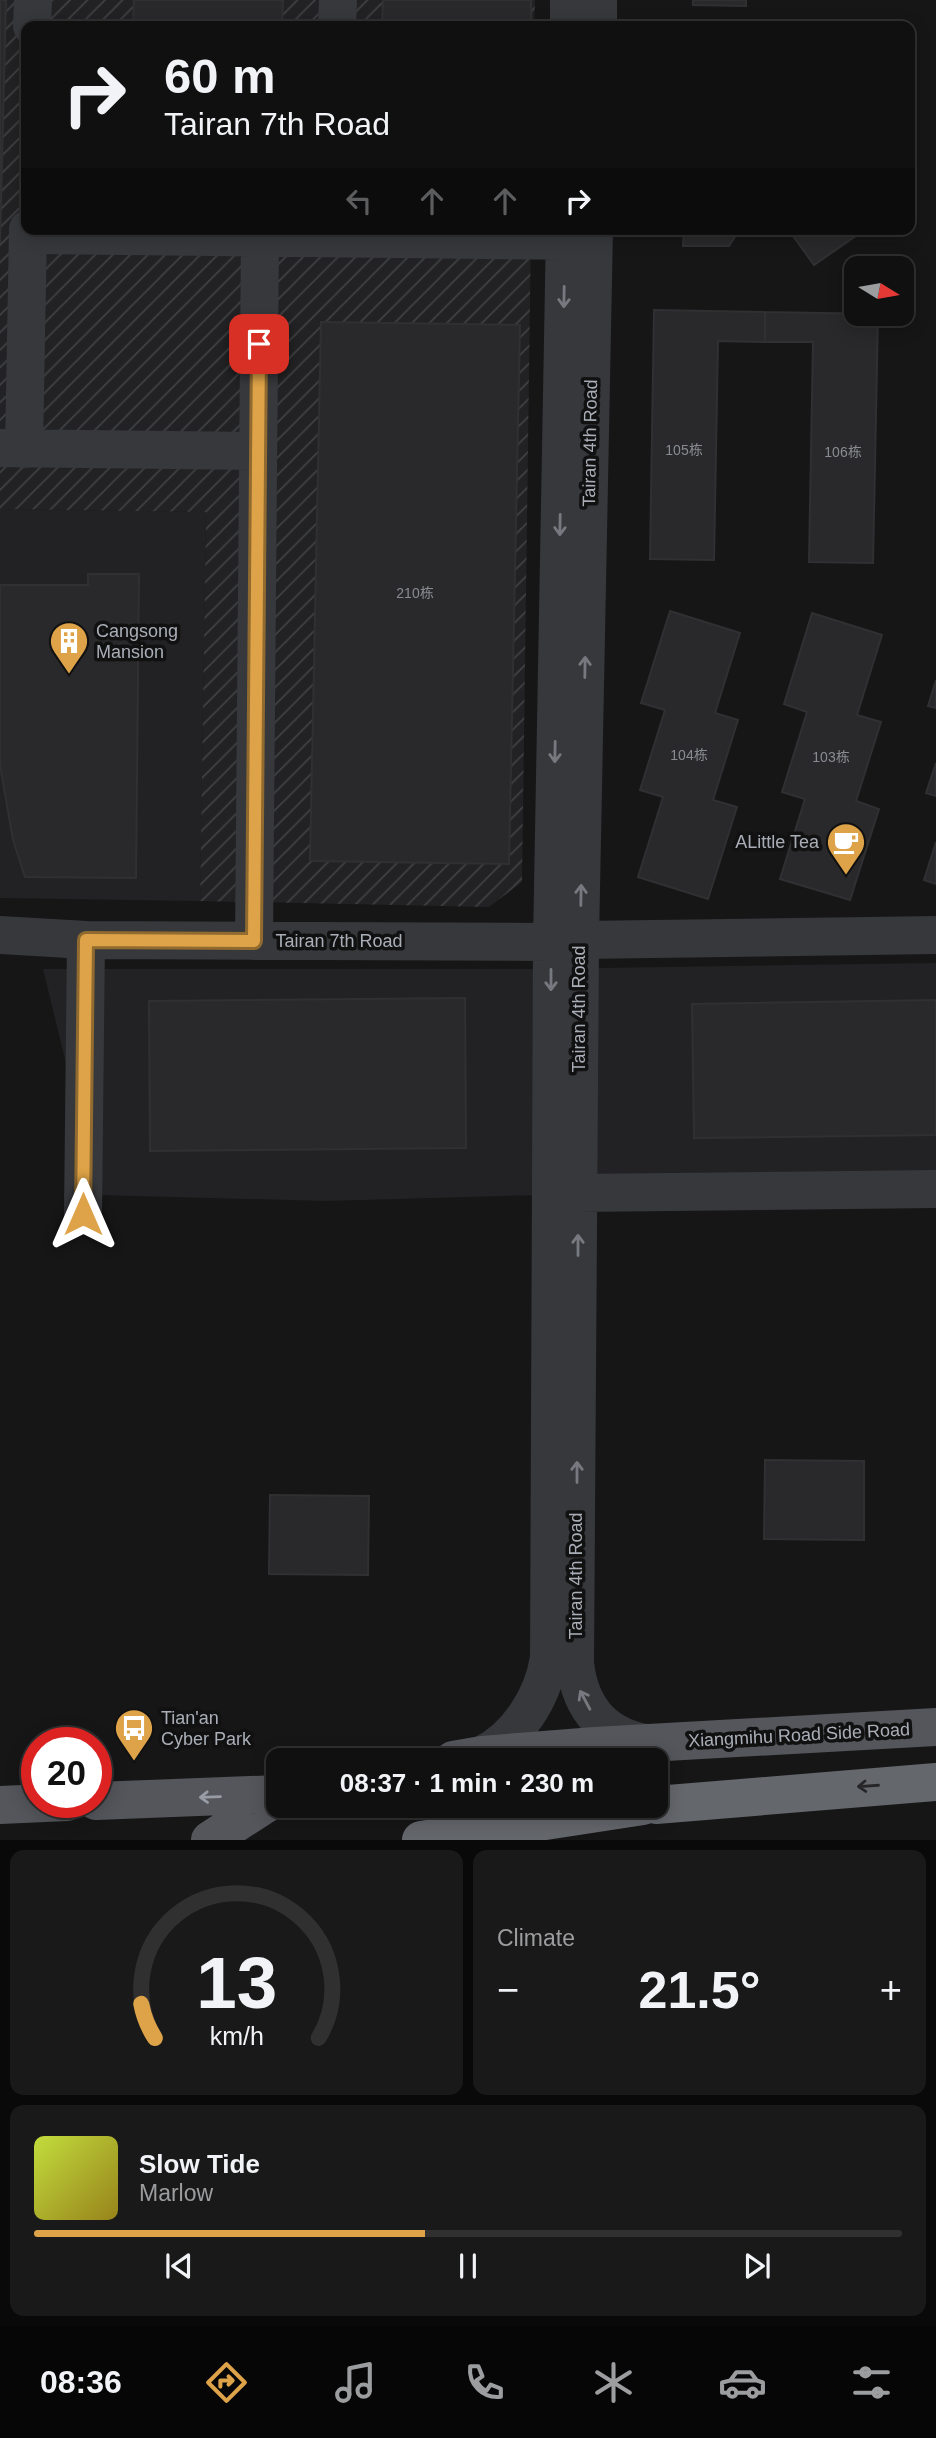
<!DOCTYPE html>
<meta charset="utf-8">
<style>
:root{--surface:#101011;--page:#19191a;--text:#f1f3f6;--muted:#9c9d9f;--line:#303031;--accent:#dea348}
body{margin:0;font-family:Helvetica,"Noto Sans SC",sans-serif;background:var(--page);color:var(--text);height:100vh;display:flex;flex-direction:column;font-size:26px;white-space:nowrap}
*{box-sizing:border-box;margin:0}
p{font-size:23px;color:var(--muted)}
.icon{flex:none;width:38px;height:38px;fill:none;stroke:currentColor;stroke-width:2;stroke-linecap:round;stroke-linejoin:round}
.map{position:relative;height:1840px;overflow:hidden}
.side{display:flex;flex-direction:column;gap:10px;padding:10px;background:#090909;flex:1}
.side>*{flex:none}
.hud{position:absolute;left:21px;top:21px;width:894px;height:214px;border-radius:14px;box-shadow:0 4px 18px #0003,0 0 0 2px var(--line);background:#101011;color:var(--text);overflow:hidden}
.needle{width:46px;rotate:101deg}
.fabs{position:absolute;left:844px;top:256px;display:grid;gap:14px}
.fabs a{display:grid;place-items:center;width:70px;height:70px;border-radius:14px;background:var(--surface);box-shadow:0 4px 18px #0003,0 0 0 2px var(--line);font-size:35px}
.speed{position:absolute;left:21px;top:1727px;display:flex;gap:14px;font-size:35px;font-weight:700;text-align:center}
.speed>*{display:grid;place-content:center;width:91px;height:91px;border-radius:50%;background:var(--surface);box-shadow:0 4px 18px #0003,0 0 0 2px var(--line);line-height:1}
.speed .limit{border:10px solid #d22;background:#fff;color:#111}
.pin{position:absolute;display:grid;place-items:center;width:60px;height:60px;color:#fff;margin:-30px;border-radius:14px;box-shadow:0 4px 10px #0006}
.me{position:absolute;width:77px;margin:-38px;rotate:0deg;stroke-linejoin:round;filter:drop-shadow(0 0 5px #0008)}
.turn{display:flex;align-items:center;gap:24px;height:147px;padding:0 28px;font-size:32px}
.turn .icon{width:91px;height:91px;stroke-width:2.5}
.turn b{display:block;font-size:49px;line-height:60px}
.lanes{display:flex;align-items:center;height:66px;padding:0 28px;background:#0003;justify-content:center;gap:35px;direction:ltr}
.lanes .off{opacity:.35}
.big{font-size:52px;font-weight:800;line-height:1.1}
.side .widget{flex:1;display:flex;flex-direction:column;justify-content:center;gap:10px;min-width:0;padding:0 24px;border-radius:14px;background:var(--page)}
.side .dial{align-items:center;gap:0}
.dial svg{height:182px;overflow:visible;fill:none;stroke:var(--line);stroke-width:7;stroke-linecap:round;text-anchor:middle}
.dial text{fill:var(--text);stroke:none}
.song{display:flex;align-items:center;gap:21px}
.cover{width:84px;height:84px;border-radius:10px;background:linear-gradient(135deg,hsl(70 70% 55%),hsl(50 70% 35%))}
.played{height:7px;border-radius:4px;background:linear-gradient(90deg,var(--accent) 45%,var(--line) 45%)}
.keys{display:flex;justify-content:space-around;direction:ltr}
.heat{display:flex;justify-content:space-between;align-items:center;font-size:38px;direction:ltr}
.side .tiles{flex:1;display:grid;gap:10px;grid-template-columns:1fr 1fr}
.widget:last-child{grid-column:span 2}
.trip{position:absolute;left:266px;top:1748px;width:402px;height:70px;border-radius:14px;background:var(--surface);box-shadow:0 4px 18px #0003,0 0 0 2px var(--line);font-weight:800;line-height:70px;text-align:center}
.dock{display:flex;height:112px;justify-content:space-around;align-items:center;background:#060607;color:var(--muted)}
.dock .icon{width:49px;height:49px}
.dock .on{color:var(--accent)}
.dock b{font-size:32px;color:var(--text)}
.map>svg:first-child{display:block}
.built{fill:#222224}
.industrial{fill:url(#industrial-furrows)}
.building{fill:#29292b;stroke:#303033;stroke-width:2}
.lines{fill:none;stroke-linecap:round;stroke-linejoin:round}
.minor{stroke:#37383c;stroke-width:38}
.major{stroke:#54565b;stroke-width:38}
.highway{stroke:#64676c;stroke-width:38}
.highway-bridge{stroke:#64676c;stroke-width:38}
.oneway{stroke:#76797f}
.oneway2{stroke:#262628}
.oneway3{stroke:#989ca4}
.route-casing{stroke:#906a2f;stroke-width:18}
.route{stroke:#dea348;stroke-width:12}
.labels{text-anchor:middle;stroke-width:7;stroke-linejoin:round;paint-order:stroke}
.number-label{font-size:14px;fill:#888c92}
.street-label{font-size:18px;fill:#a9aeb6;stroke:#111112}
.poi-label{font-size:18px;fill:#a9aeb6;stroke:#111112;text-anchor:start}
</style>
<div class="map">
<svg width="936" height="1840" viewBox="0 0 936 1840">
<defs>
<pattern id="industrial-furrows" width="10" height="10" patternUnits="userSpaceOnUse" patternTransform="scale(1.75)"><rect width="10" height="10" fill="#222224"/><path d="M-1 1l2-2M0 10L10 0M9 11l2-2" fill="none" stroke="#3f4042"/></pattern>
</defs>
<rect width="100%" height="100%" fill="#161617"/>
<path class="built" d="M0 509 206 512 200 901 0 898Z
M936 963V1171L537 1195 327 1201 98 1195 43 969H532Z"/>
<path class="industrial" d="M0 0H535L534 26H26V229H531L522 882 489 907 200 901 206 512 0 509Z"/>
<path class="building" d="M0 0H6L0 244Z
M134 0H283L282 26H133Z
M383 0H531V26H382Z
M693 0H746V6L693 5Z
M684 229H740L729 246H683Z
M788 229H857L860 233 814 265Z
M654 310 765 312V342L718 341 714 560 650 559Z
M765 312 878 314 873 563 809 562 813 342H765Z
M321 322 520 325 509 864 310 861Z
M88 574H139L136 878 25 877 13 840 0 765V585H88Z
M670 611 740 633 715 713 738 720 713 800 737 807 708 899 638 877 663 797 640 790 665 710 641 703Z
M812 613 882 635 857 715 881 722 856 801 879 809 850 900 780 879 805 799 782 792 807 712 784 704Z
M936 680V708L928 706Z
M936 763V796L926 793Z
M936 842V884L924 880Z
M465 998 466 1148 150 1151 149 1001Z
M936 1000V1135L694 1138 692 1004Z
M765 1460 864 1461V1540L764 1539Z
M270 1495 369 1496 368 1575 269 1574Z"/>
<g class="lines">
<path class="minor" d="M32 26 33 0
M337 26 338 0
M569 26V0
M598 26V0
M594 229 580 940 575 1663C580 1710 606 1739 654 1744
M28 235 590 241
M0 448 258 451
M24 449 28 229
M0 935 86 940 552 942
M580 940 936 935
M254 941 260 238
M578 1193 936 1189
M83 1214 86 940
M482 1755C518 1737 543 1697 549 1658L552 942 565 229"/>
<path class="major" d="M453 1760 482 1755 595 1746 936 1727
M96 1801 278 1794
M0 1805 67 1802
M210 1840 278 1796"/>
<path class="highway" d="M421 1840 643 1806"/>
<path class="highway-bridge" d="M656 1805 936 1782"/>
</g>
<defs><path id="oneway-shaft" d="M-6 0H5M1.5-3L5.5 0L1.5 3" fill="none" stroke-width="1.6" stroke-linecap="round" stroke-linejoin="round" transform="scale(1.75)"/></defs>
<g class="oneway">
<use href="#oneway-shaft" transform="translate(564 297) rotate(91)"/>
<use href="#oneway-shaft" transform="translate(560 525) rotate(91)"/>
<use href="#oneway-shaft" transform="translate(585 667) rotate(-89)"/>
<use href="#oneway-shaft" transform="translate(555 752) rotate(91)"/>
<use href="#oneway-shaft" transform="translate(581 895) rotate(-89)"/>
<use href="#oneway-shaft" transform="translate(551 980) rotate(90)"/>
<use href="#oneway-shaft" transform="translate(578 1245) rotate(-90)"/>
<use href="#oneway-shaft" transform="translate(577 1472) rotate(-90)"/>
<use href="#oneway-shaft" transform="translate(585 1700) rotate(-118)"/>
</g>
<use class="oneway2" href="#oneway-shaft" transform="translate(868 1786) rotate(176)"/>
<use class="oneway3" href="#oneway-shaft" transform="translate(210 1797) rotate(178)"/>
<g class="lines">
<g class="route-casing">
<path id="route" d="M83 1214 86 940 254 941 259 344"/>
</g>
<use href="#route" class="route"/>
</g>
<defs>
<g id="building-pin" transform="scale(2.0125)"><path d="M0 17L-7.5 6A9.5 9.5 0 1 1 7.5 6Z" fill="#dea348" stroke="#111112"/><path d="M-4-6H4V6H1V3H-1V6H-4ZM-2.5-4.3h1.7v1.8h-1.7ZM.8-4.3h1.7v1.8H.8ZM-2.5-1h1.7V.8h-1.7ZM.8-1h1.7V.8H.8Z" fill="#fff"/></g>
<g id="cafe-pin" transform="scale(2.0125)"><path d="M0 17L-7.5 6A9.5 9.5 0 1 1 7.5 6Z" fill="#dea348" stroke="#111112"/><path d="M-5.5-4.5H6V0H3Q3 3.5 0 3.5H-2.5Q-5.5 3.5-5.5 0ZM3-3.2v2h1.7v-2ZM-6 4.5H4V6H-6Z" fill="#fff"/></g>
<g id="bus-pin" transform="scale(2.0125)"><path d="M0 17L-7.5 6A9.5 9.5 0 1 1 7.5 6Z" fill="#dea348" stroke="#111112"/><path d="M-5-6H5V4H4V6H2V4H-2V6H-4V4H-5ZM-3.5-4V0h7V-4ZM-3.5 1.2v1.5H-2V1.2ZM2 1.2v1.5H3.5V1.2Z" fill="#fff"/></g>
</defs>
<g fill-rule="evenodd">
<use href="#building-pin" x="69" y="641"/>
<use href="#cafe-pin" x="846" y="842"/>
<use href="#bus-pin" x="134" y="1728"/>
</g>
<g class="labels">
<g class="number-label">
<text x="684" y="455">105栋</text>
<text x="843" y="457">106栋</text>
<text x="415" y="598">210栋</text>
<text x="689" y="760">104栋</text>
<text x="831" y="762">103栋</text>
</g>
<g class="street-label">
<text transform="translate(590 443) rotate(-89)" y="6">Tairan 4th Road</text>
<text x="339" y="947">Tairan 7th Road</text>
<text transform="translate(579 1009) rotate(-90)" y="6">Tairan 4th Road</text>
<text transform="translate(576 1576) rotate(-90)" y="6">Tairan 4th Road</text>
<text transform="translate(799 1735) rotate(-3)" y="6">Xiangmihu Road Side Road</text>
</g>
<g class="poi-label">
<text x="96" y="637">Cangsong<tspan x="96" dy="21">Mansion</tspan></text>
<text x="819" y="848" text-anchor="end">ALittle Tea</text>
<text x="161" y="1724">Tian'an<tspan x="161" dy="21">Cyber Park</tspan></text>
</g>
</g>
</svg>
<div class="fabs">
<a><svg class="needle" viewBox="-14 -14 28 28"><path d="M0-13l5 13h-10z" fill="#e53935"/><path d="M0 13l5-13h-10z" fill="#9c9d9f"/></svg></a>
</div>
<div class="speed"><div class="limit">20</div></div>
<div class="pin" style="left:259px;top:344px;background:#d93025"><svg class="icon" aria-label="arrive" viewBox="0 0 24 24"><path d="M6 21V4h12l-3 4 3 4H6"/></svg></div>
<svg class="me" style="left:83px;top:1214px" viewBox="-20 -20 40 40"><path d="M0-17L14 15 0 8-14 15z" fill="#dea348" stroke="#fff" stroke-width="4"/></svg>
<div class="trip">08:37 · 1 min · 230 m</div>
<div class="hud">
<div class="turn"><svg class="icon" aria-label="right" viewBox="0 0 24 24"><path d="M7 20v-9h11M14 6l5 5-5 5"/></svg><div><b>60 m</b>Tairan 7th Road</div></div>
<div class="lanes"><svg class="icon off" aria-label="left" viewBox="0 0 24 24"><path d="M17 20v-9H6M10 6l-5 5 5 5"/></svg><svg class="icon off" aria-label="ahead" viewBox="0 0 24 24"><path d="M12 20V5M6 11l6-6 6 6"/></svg><svg class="icon off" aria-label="ahead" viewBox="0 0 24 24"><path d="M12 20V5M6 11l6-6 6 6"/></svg><svg class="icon" aria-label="right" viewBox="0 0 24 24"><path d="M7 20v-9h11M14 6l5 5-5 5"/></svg></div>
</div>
</div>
<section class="side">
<div class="tiles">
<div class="widget dial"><svg viewBox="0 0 100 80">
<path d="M14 69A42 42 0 1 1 86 69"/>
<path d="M14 69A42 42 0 0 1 8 54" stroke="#dea348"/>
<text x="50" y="56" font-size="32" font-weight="700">13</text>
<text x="50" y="72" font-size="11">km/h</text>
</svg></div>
<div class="widget"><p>Climate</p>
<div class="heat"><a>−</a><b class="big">21.5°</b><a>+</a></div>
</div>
<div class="widget">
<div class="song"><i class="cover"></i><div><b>Slow Tide</b><p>Marlow</p></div></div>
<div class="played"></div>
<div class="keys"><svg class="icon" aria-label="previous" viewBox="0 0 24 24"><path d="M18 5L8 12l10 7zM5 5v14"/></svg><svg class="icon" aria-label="pause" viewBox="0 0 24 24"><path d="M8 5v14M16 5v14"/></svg><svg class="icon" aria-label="next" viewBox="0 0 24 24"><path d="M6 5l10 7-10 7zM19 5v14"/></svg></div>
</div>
</div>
</section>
<nav class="dock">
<b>08:36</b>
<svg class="icon on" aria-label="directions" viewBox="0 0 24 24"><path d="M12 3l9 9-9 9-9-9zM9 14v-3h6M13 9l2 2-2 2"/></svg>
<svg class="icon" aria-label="music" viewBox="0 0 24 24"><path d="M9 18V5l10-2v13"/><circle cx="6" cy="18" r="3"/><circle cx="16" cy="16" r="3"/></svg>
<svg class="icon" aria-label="phone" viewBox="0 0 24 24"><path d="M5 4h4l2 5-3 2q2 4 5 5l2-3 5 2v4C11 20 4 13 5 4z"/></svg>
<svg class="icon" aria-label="climate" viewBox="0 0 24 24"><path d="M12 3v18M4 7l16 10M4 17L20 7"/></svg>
<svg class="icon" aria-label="car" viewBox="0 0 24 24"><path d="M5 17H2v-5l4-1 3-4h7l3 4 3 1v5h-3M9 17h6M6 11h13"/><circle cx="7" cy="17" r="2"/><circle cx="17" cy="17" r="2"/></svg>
<svg class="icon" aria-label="filters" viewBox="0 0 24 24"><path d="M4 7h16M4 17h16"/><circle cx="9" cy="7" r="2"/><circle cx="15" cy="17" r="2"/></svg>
</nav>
